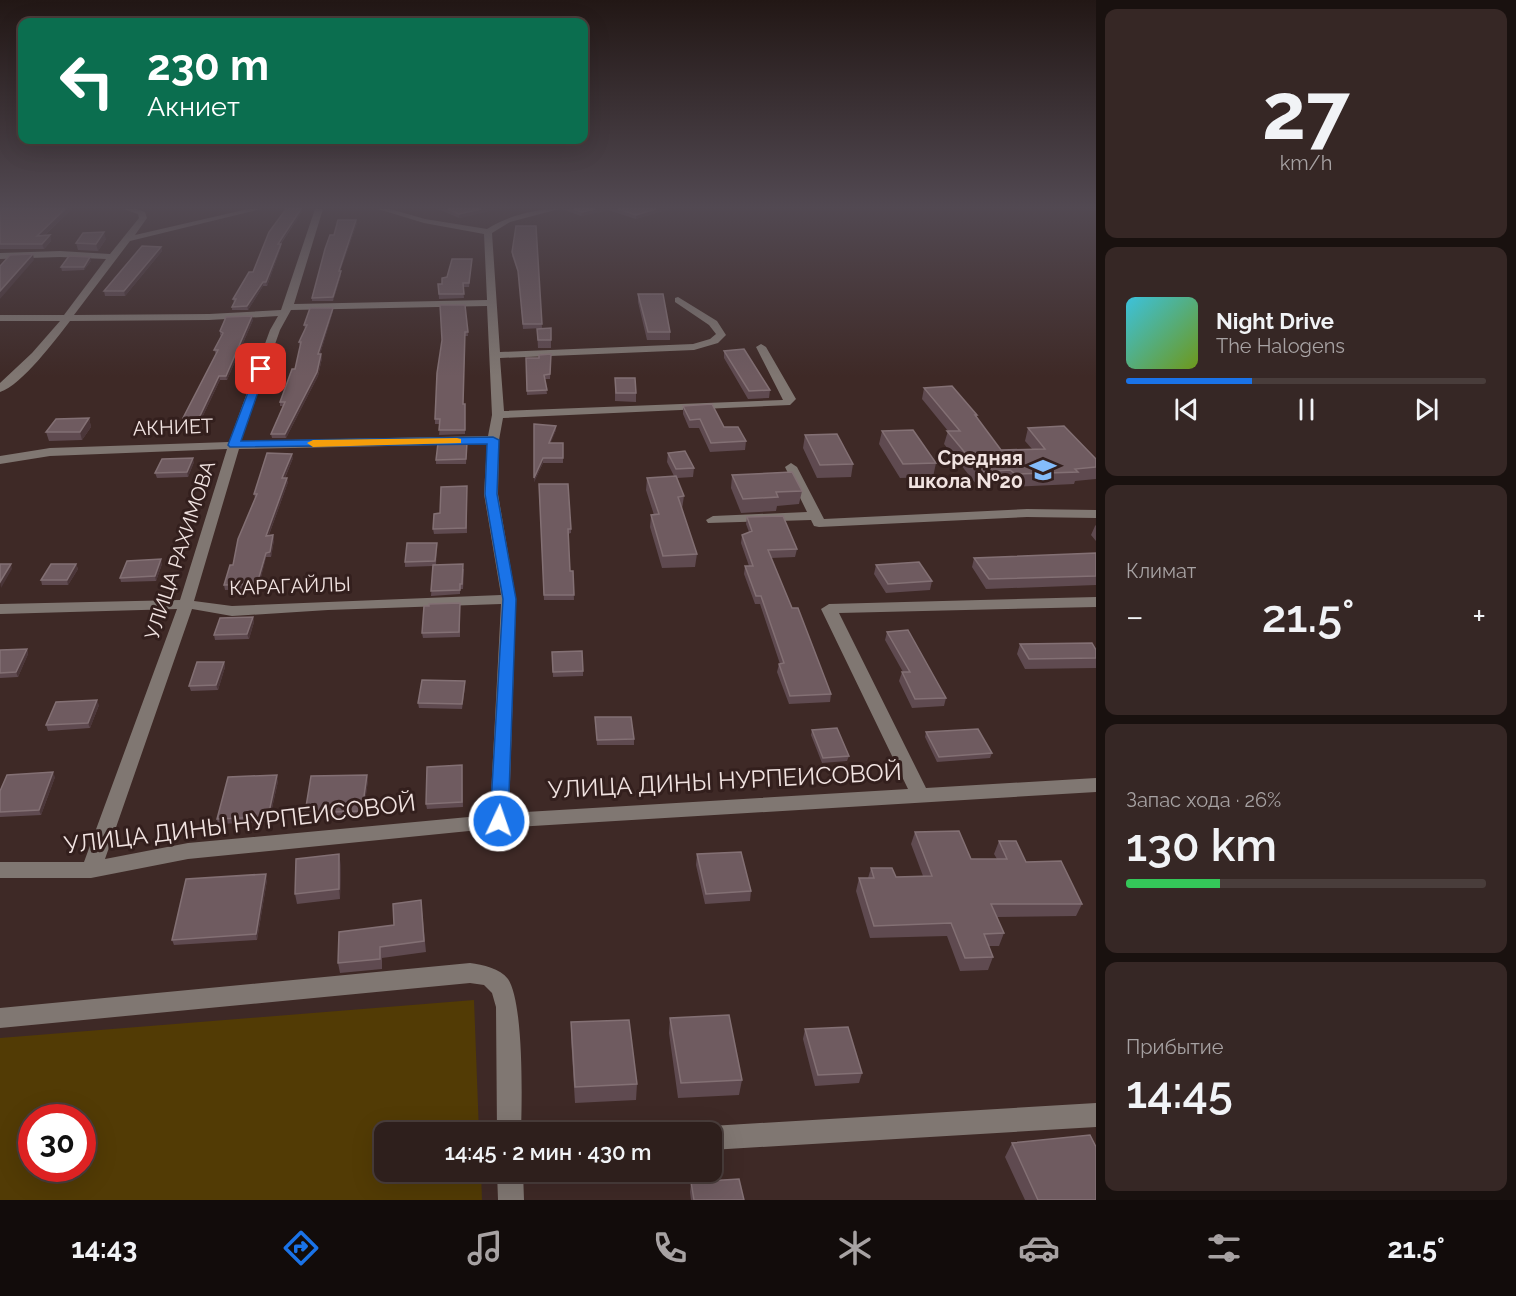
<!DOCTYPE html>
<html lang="ru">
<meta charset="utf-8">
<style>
:root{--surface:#2e1f1c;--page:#362725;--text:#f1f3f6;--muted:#a7a2a3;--line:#493d3b;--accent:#1a73e8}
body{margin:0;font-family:Raleway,sans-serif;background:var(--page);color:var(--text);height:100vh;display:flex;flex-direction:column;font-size:22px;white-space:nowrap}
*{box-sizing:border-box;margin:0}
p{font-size:20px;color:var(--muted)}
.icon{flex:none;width:33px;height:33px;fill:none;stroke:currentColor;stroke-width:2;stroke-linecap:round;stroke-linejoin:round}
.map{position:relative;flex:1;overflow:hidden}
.details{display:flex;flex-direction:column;gap:9px;padding:9px;background:#19110f;width:420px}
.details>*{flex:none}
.guide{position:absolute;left:18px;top:18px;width:570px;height:126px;border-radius:12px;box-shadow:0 6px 24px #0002,0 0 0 2px var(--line);background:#0b6e4f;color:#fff;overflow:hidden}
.speed{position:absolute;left:18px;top:1104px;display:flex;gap:12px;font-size:30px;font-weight:700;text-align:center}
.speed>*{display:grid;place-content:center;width:78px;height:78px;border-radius:50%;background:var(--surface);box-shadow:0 6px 24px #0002,0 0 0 2px var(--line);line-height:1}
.speed .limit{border:9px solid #d22;background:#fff;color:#111}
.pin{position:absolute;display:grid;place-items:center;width:51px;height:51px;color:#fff;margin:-26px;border-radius:12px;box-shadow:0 3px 9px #0006}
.me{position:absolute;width:66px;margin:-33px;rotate:3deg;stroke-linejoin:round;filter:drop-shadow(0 0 4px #0008)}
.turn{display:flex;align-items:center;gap:21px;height:126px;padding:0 30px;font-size:27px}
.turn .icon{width:78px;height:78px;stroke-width:2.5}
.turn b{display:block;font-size:42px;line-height:51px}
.big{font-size:45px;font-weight:600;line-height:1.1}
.details .card{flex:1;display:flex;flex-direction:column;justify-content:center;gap:9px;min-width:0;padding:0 21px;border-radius:12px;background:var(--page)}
.details .dial{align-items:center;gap:0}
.dial b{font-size:78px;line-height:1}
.song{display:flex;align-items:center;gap:18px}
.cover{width:72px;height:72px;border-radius:9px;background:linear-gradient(135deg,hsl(190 70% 55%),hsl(80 70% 35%))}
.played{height:6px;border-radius:3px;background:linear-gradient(90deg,var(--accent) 35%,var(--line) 35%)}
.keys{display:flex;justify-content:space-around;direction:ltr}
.heat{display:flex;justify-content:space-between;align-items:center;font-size:33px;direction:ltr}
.charge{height:9px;border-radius:4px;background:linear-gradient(90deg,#34c759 26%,var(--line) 0)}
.trip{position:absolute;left:374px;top:1122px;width:348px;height:60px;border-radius:12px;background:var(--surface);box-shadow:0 6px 24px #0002,0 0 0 2px var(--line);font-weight:600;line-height:60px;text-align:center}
.tab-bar{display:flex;height:96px;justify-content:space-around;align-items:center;background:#120c0b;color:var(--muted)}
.tab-bar .icon{width:42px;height:42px}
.tab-bar .on{color:var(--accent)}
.tab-bar b{font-size:27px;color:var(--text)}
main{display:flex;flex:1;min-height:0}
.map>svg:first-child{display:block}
.green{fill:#523b05;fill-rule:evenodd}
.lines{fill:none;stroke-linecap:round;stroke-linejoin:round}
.minor{fill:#807772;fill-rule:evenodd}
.wall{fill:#5f4a50}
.shaded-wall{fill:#4b3639}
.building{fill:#6f5b60;stroke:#837074;stroke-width:1.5}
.route{fill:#1a73e8;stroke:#114b97;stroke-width:1.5}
.slow{fill:#f59e0b}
.labels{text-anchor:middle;stroke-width:6;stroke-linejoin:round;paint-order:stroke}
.street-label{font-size:20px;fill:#f1e3e1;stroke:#331f1d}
.poi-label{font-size:20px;font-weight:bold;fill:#f1e3e1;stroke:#331f1d;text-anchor:end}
.near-street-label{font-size:24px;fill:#f1e3e1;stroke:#331f1d}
</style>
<main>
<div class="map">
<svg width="1096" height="1200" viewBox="0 0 1096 1200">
<rect width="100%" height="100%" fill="#3e2926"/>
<path class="green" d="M474 1000 479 1132H384V1172H481L482 1200H0V1038ZM32 1118H82V1168H32Z"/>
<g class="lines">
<path class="minor" d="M123 209H137L145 212 147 218 135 235 248 209H261L130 241 74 315 209 314 281 310 315 209H323L294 304 487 300 484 234 424 223 378 209H390L425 219 487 229C508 216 533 209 559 209L510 222 492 233 500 352 693 344 710 339 716 334 709 325 675 302V298L678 297 717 321 726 335 718 343 694 350 500 358 504 411 783 400 756 347 761 344 766 347 796 399 790 405 503 418 499 440 498 494 516 599 509 813 908 789 821 609 829 604 1096 597V607L839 613 926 788 1096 778V792L499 828 188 859 91 878H0V862H84L177 609 0 614V604L180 600 227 449 50 456 0 464V456L50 448 229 442 270 330 278 316 209 320 70 321C56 339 22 385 0 392V383L32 353 60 321H0V315H64L106 259 60 257 0 259V253L60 251 110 254 139 218 138 214ZM487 306 492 415 488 436 241 441 280 330 291 310ZM487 444 484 494 501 595 232 606 194 601 239 449ZM501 604 490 815 188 843 105 859 192 609 232 616 328 610Z
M791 463 797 467 824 519 1027 509 1096 510V518L1027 517 819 527 814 526 811 520 708 523 706 520 713 516 807 512 785 467Z
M470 963C483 965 500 968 508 979 524 1003 522 1101 521 1132H497L496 1007 492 993 484 985 470 983 0 1028V1008Z
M1096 1103V1127L711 1150V1132H701L702 1129 711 1126Z
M497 1172H523L524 1200H498Z"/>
</g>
<path class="wall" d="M0 209H72L44 236 50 235 51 241 44 249H0Z
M438 209H498L459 218Z
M562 209H669L636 219 608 210 581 216Z
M303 210 281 244V247L267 286H263L248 310H232V307L234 303 233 299Z
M357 223 340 271 341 275 333 301H312V298L334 235Z
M536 226 542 328 523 329 519 275 512 256V252Z
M106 239 98 251 78 250 76 243Z
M161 247 162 251 125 296H105L104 291Z
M472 259 469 287H463L464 298 439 299 438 284H442L447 277Z
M91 261 84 270 62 271 61 267Z
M638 294 670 332V340H647L638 302Z
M465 305 468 336H465L463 404H465V434L439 435 440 424H435V419Z
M333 311 320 354 322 358 318 376 286 438H272L271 434 283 406H280V402L295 369 301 346H300L299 342 305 329 304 325Z
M253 320 227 380H220L200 422H184L183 418 216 354 214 350 221 336 220 335V331Z
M551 328V348H538L537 329Z
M724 351 770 390 769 398 748 399 724 358Z
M551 354 550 379H545L547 394 527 395 526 358H539Z
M615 378 636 393V402L615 401Z
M924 388 977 415V417L1001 450 1032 449 1025 441 1028 428 1096 459V479L1075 481 1074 484 1011 487 1006 483 977 485 944 444 948 431 922 399Z
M683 406 724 427 746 441 745 450 710 452 699 428H689L683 414Z
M89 418 91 427 82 440 49 441 46 432Z
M534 424 556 430 550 443H563V463H543L534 482Z
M882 431 936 463 933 477 900 478 879 444Z
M805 435 853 464 851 477 817 478 803 448Z
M467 442 466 464H436V460Z
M668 453 694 468 693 477 677 478 684 496 682 509 697 554 695 567 662 568 650 527 651 515H654L646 490 647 478 674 476 667 462Z
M293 458 285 478 288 482 269 535H273L274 540 271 557H266L258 589 225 590 224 585 233 565 255 498 254 494Z
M194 462 188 477 157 478 155 473Z
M732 475 802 491 799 504 777 506 776 511 741 513 731 488Z
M539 484 571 529V533L568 534 570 571H573L574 600H544Z
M467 486V533L434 534 433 529 440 513Z
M747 517 797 549 795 557 771 558 792 608 831 694 830 702 789 704 777 672 779 664H780L760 604H755L744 574 745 566H749L741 543 742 535 749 532 746 524Z
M1096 525V541L1091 535 1095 526Z
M437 543 436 565 464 569 463 589H460V594L431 596 433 566 405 567V562Z
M1096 553V585L986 589 972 567 974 558Z
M76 564 78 569 68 585H42L41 580Z
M162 564 156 581 121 582 120 578Z
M876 565 932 581 930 590 886 593 874 574Z
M460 603V637L423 638 422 633 429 606Z
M253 617 254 622 249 639 215 640 214 635Z
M887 632 946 698 944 706 912 708 899 681 902 672H903L885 640Z
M1020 644 1096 650V668L1025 669 1017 654Z
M27 649 28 654 18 677 0 678V650Z
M552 652 583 671V676L553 677Z
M224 662 225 667 218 690 191 691 189 686Z
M465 686 462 709 419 708 418 703Z
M99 705 90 728 48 731 46 725Z
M595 717 634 739V745H597Z
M812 730 849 756 847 761 822 763 811 735Z
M926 732 992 753 990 758 937 762 925 737Z
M462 765 463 807 427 809 426 804Z
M55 777 41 815 0 817V791Z
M368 780 363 816 306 818 305 813Z
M278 781 269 822 218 824 217 819Z
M915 832 971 859H997L994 854 999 841 1082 904 1076 916 997 917 1004 933 999 946H989L993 957 988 970 960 971 947 936 870 938 856 891 859 878H868L871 868 896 877 923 876 911 844Z
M697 854 751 891 750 901 705 904 696 865Z
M341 865 340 899 297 904 295 894Z
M267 880 257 940 174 945 172 940Z
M421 900 426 952 382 958V969L340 973 338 963 394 925Z
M670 1018 742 1080 739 1095 678 1098 669 1033Z
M571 1022 637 1084 636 1100 575 1103 571 1038Z
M805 1029 862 1073 859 1083 815 1086 803 1039Z
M1012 1143 1096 1200H1025L1005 1157Z
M691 1182 744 1200H691L690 1192Z"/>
<path class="shaded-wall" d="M65 209H72L38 241 37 236Z
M301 209 303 210 278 247V244Z
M481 209H498L459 218V214Z
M595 209H608V210L581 216 582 212Z
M656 209H669L636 219V215Z
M356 220 357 223 339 275V271Z
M104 232 106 239 98 251 96 244Z
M50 235 51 241 44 249 42 244Z
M281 244V247L267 286 266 282Z
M161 247 162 251 125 296 124 291Z
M33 254 34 260 0 299V291Z
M90 257 91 261 84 270V267Z
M341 271V275L333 301V297Z
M263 282V286L248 310 247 306Z
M333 308V311L319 358 318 354Z
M252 316 253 320 227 380 226 376Z
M321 354 322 358 318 376 286 438 285 434Z
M219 376 220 380 200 422 199 418Z
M89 418 91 427 82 440 80 432Z
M556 426V430L549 448V443Z
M292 454 293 458 283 482 282 478Z
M193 458 194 462 188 477 187 472Z
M543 458V463L534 482V478Z
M287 478 288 482 267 540 266 536Z
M273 535 274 540 271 557 270 552Z
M266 553V557L258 589 257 584Z
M161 559 162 564 156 581 155 576Z
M11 564 12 569 1 588 0 582Z
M76 564 78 569 68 585 67 580Z
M253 617 254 622 249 639 247 634Z
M27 649 28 654 18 677 16 672Z
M224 662 225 667 218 690 216 685Z
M465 681V686L462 709V704Z
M97 700 99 705 90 728 88 723Z
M53 772 55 777 41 815 39 810Z
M277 775 278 781 269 822 268 817Z
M367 775 368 780 363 816 362 811Z
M339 854 341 865 340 899 339 889Z
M266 874 267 880 257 940 256 934Z"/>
<path class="building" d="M0 209H65L37 236 50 235 42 244H0Z
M286 209H301L278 244H281L266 282H263L247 306 232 307 236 299H233L249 272H253L269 232Z
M448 209H481L459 214Z
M573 209H595L582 212Z
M618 209H656L636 215Z
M338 220H356L339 271H341L333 297 312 298 325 249 330 235H334Z
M516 226H536L542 324H523L518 271 512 252Z
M104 232 96 244 76 243 83 233Z
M142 246 161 247 124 291H104Z
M33 254 0 291V266L10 255Z
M69 256 90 257 84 267H61Z
M452 259H472L469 283H463L464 294H439L438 284H442V278L447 277Z
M638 294H663L670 332H648Z
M440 305H465L468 332H465L463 404H465V430H439L440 419H435L437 373 442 340Z
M310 308H333L318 354H321L317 372 285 434H271L285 402H280L292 369H295L301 342H299L307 325H304Z
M252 316 226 376H219L199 418H183L218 350H214L223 333 220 331 226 317Z
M551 328V340H538L537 329Z
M744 349 770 390 749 391 724 351Z
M551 354 550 374 544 375 547 390 527 391 526 358H539V355Z
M615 378H635L636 393H616Z
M952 386 977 415H975L1001 450 1045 449 1028 428 1064 426 1096 459V467L1075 469 1078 472 1015 474 1010 470 981 472 947 431H960L924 388Z
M712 404 724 427H738L746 441 711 443 700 419 690 420 683 406Z
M89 418 80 432H46L56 419Z
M534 424 556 426 549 443H563V458H543L534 478Z
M913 430 936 463 903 464 882 431Z
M837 434 853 464 820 465 805 435Z
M467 442 466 459 436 460 438 443Z
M685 451 694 468 676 469 668 453Z
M267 453 292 454 282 478H287L266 536 273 535 270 552 266 553 257 584 224 585 230 565H233L238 539 257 494H254Z
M193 458 187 472 155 473 162 459Z
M792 472 802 491 776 492 778 497 743 499 732 475Z
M676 476 684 496 678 497 697 554 663 556 651 515 659 514 647 478Z
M539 484H568L571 529H568L570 571H573L574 595H544Z
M467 486 466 528 433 529 434 514 440 513 441 487Z
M783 516 797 549 768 550 792 608H798L831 694 790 696 779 664 784 663 761 596H756L745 566H753L742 535 752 531 747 517Z
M407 543H437L435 561 405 562Z
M1096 553V576L989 579 974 558Z
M161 559 155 576 120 578 127 561Z
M919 562 932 581 888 584 876 565Z
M0 564H11L0 582Z
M51 564H76L67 580H41Z
M463 564 462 584H460V590L431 591 433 565Z
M460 603 459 632 422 633 424 606H429V604Z
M253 617 247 634 214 635 220 618Z
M908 630 946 698 915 699 902 672H910L887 632Z
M1092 643 1096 650V658L1029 659 1020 644Z
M27 649 16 672 0 673V650Z
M582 651 583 671 553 672 552 652Z
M197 662H224L216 685 189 686Z
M422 680 465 681 462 704 418 703Z
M97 700 88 723 46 725 56 702Z
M595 717H631L634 739 597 740Z
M837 728 849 756 823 758 812 730Z
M978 729 992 753 939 757 926 732Z
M462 765V802L426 804 427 767Z
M53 772 39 810 0 812V791L7 775Z
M277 775 268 817 217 819 228 777Z
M367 775 362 811 305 813 311 776Z
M959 831 971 859H1007L999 841H1016L1026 862 1061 861 1082 904H991L1004 933 984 934 993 957 965 958 951 923 874 926 859 878H874L871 868H892L896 877 932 876 915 832Z
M741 852 751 891 706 894 697 854Z
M339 854V889L295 894 296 859Z
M266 874 256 934 172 940 186 879Z
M421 900 424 941 380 947V959L338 963 339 932 394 925 393 904Z
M729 1015 742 1080 681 1083 670 1018Z
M629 1020 637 1084 575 1087 571 1022Z
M848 1027 862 1073 818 1075 805 1029Z
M1090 1135 1096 1147V1200H1038L1012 1143Z
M739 1179 744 1200H694L691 1182Z"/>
<linearGradient id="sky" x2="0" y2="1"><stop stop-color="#221715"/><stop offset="0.55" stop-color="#524952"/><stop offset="1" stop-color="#524952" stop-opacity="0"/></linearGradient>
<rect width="1096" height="377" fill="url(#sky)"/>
<path class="route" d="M258 366 266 369 241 441 493 437 499 440 497 494 516 599 508 821 505 825 499 827 493 825 490 821 503 599 485 494 487 444 230 447 228 445Z"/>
<path class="slow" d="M457 438 461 439V443L313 447 307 443 313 440Z"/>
<defs>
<g id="school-bare" transform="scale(2.07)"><path d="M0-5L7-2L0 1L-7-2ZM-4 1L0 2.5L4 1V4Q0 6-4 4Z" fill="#84bcfb" stroke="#331f1d" stroke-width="2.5" paint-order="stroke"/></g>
</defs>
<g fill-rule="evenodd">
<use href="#school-bare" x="1043" y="470"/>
</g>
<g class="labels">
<g class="street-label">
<text transform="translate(173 427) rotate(-2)" y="7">АКНИЕТ</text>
<text transform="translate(180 550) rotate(-72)" y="7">УЛИЦА РАХИМОВА</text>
<text transform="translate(290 586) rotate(-2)" y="7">КАРАГАЙЛЫ</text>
</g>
<g class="poi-label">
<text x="1023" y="465">Средняя<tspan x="1023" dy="23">школа №20</tspan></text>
</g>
<g class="near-street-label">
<text transform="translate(725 781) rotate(-3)" y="8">УЛИЦА ДИНЫ НУРПЕИСОВОЙ</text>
<text transform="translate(240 824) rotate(-7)" y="8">УЛИЦА ДИНЫ НУРПЕИСОВОЙ</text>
</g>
</g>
</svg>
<div class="speed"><div class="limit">30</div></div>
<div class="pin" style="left:261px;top:369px;background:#d93025"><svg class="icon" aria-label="arrive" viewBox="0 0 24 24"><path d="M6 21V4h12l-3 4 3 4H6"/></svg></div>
<svg class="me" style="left:499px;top:821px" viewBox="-20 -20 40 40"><circle r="17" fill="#1a73e8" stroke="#fff" stroke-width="3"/><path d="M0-11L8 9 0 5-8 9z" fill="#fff"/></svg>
<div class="trip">14:45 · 2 мин · 430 m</div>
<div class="guide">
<div class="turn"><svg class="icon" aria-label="left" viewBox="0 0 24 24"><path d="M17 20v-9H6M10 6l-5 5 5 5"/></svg><div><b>230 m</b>Акниет</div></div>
</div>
</div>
<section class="details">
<div class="card dial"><b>27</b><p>km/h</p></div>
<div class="card">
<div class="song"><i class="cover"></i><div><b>Night Drive</b><p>The Halogens</p></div></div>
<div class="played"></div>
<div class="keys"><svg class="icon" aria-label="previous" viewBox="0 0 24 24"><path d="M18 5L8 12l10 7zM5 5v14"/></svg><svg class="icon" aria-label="pause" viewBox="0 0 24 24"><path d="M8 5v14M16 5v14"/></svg><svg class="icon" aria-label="next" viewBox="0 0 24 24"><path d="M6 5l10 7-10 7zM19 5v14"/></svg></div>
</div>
<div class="card"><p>Климат</p>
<div class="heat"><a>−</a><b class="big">21.5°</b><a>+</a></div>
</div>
<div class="card"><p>Запас хода · 26%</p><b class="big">130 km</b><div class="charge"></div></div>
<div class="card"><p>Прибытие</p><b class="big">14:45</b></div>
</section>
</main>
<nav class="tab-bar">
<b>14:43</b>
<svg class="icon on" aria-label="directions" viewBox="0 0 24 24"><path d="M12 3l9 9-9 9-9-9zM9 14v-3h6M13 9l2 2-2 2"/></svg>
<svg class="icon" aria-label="music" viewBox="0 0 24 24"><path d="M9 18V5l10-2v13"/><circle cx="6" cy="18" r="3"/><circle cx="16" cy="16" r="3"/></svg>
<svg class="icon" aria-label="phone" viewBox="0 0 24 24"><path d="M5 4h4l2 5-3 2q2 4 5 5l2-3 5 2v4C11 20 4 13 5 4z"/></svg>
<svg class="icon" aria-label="climate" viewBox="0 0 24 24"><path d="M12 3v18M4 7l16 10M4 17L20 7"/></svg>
<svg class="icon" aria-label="car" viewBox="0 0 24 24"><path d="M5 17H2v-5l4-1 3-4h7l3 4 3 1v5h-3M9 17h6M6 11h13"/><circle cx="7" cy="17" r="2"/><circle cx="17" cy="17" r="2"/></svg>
<svg class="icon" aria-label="filters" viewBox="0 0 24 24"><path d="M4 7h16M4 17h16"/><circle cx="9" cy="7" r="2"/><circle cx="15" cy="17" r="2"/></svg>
<b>21.5°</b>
</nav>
